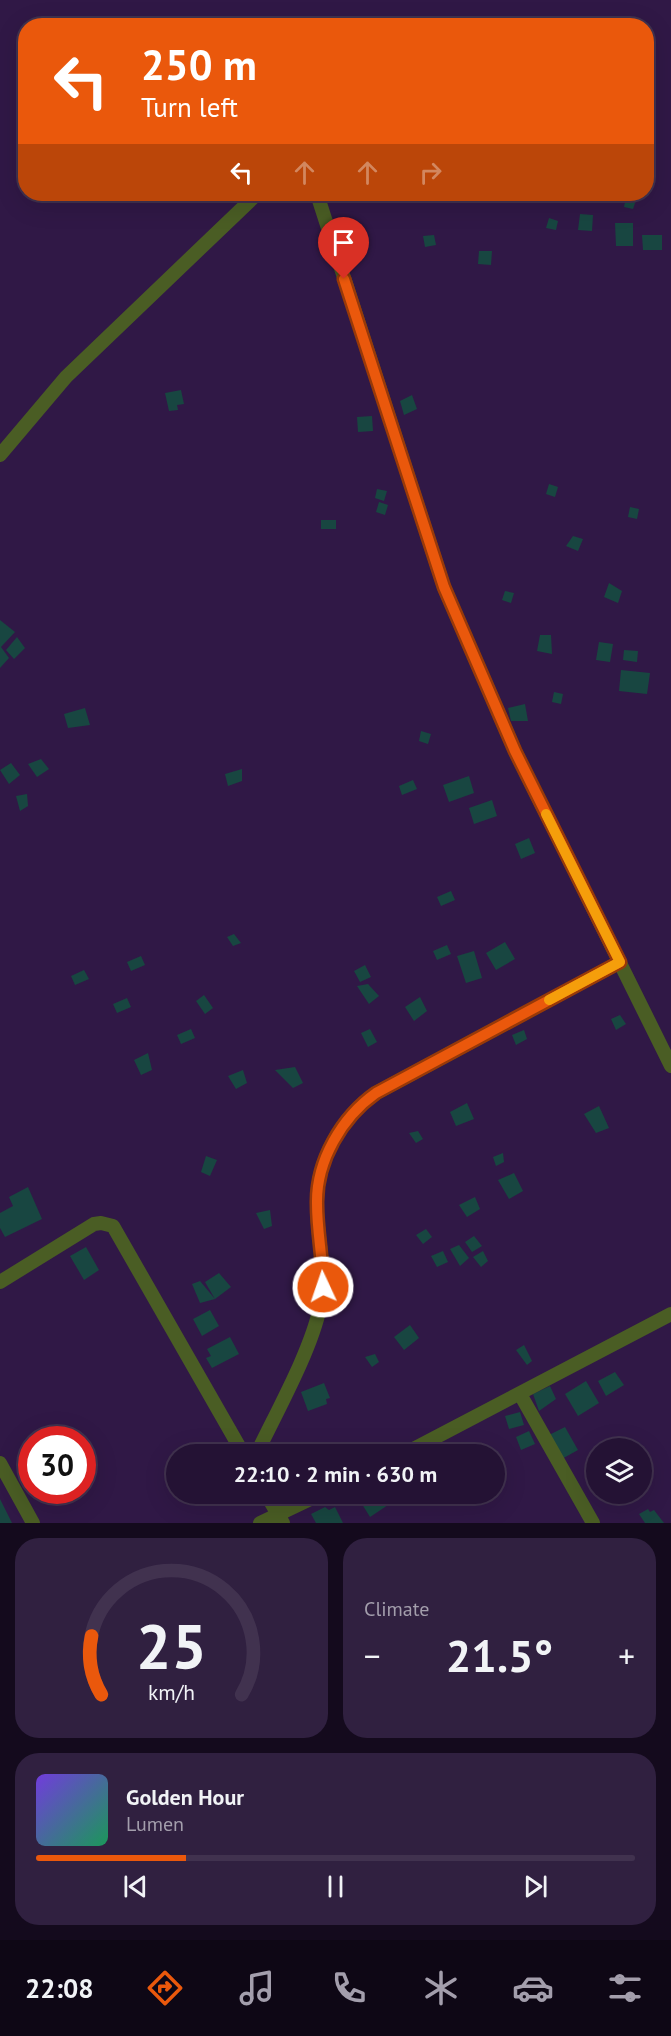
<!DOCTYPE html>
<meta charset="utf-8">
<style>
:root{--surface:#241234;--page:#302040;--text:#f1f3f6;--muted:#a39eac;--line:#41324f;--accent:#ea580c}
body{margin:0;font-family:"PT Sans",sans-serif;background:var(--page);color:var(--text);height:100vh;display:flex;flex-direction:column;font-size:22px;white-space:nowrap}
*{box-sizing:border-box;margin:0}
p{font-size:20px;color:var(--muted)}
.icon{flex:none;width:33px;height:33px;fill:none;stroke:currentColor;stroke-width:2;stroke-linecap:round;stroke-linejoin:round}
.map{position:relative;height:1523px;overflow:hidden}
.sheet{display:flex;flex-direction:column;gap:15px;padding:15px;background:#140a1d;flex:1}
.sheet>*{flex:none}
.banner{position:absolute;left:18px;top:18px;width:636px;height:183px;border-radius:24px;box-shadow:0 6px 24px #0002,0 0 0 2px var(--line);background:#ea580c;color:#fff;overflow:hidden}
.fabs{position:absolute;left:586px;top:1438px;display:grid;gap:12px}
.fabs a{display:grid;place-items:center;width:66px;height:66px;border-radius:50%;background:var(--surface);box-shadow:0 6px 24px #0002,0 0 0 2px var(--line);font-size:30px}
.speed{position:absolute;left:18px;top:1426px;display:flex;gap:12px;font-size:30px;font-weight:700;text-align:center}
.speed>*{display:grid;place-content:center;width:78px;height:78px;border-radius:50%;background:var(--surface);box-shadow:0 6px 24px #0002,0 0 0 2px var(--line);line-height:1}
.speed .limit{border:9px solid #d22;background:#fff;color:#111}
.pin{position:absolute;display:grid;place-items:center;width:51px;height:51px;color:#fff;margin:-62px -26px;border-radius:50% 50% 50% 0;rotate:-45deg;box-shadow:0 0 6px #0007}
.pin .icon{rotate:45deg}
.me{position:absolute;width:66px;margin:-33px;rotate:357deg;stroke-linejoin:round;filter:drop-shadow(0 0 4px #0008)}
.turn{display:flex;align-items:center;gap:21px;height:126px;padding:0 24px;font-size:27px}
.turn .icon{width:78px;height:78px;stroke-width:2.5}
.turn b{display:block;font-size:42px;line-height:51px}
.lanes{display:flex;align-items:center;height:57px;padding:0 24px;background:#0003;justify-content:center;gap:30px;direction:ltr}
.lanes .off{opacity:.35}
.big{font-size:45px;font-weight:800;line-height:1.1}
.sheet .widget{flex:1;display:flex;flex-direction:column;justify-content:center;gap:9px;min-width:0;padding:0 21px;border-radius:24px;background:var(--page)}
.sheet .dial{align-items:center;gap:0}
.dial svg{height:156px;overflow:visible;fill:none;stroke:var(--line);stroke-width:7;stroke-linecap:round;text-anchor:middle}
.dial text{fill:var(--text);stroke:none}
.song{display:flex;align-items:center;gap:18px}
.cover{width:72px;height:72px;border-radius:9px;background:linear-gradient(135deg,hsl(260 70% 55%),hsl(150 70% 35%))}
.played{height:6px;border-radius:3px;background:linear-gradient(90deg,var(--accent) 25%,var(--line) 25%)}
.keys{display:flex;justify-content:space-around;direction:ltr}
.heat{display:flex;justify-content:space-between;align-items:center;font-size:33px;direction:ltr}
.sheet .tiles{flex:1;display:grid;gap:15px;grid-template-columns:1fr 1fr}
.widget:last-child{grid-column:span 2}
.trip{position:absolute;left:166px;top:1444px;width:339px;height:60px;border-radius:30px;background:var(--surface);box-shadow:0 6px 24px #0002,0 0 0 2px var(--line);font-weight:800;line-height:60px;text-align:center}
.tab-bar{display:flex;height:96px;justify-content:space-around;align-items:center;background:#0e0715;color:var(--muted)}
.tab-bar .icon{width:42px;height:42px}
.tab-bar .active{color:var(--accent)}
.tab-bar b{font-size:27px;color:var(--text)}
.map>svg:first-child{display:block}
.building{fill:#184641}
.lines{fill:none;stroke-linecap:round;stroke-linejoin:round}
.minor{stroke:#4a5d24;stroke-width:14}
.route-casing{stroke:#983908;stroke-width:15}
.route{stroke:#ea580c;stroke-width:10}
.slow{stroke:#f59e0b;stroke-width:10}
</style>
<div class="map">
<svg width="671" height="1523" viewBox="0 0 671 1523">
<rect width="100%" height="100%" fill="#301846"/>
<path class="building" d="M626 197 636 200 633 209 624 207Z
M580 214 593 215 592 231 578 230Z
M549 218 558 221 556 230 546 228Z
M615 223H633V246H616Z
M434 235 436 245 425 247 423 236Z
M642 235H662V250H643Z
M479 251H492L491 265 478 264Z
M181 390 184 404 177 405 178 410 169 411 165 393Z
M412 395 417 409 404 415 400 401Z
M372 416 373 431 358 432 357 417Z
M549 484 558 487 555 497 546 494Z
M377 489 387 491 384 501 375 498Z
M379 502 388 505 385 515 376 512Z
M630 507 639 509 637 519 628 517Z
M321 520H336V529H321Z
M573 536 583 539 578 551 566 546Z
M609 583 622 591 618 603 604 597Z
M505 591 514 593 511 603 502 600Z
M0 620 15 632 1 647 9 658 0 668Z
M540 635H551L552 654 537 651Z
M17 637 25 648 14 659 6 650Z
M599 642 613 644 610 662 596 660Z
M624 650 638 651 637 662 623 660Z
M621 670 650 673 647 694 619 691Z
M554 692 563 694 561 704 552 702Z
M525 704 528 721H511L508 708Z
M85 708 90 725 68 728 64 714Z
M421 731 431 734 428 744 419 741Z
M41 759 49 769 37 777 28 764Z
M11 763 20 775 9 784 0 770Z
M242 769V781L228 786 225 774Z
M469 776 474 793 449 802 443 785Z
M413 780 417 789 402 795 399 786Z
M27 794 28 806 20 811 16 796Z
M492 800 497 816 474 824 469 808Z
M529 838 535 853 521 859 515 844Z
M451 891 455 900 441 906 437 897Z
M234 934 241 943 233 946 227 937Z
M505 942 515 959 496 970 486 953Z
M447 945 451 954 437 960 433 951Z
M474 951 482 978 466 983 457 956Z
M141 956 145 965 131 971 127 962Z
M365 965 371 977 360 982 354 971Z
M84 970 89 979 75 985 71 976Z
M368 984 379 996 369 1004 357 986Z
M204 995 213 1008 205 1014 196 1001Z
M420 997 427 1011 414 1021 405 1007Z
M127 998 131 1007 117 1013 113 1004Z
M620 1015 626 1024 616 1030 611 1019Z
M191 1029 195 1038 181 1044 177 1035Z
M370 1029 377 1042 368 1047 361 1033Z
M524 1030 527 1039 516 1045 512 1035Z
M148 1053 152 1070 141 1075 134 1060Z
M295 1067 303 1083 293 1088 275 1070Z
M243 1070 247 1083 236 1089 228 1076Z
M467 1103 474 1119 456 1126 450 1112Z
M599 1106 609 1128 596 1133 584 1114Z
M418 1131 423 1139 416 1143 409 1133Z
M503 1153 504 1162 496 1166 493 1157Z
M206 1156 217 1160 210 1176 201 1172Z
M514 1173 523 1191 509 1199 498 1180Z
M28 1187 42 1219 5 1237 0 1228V1213L13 1206 9 1197Z
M475 1197 480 1209 467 1217 459 1205Z
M270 1210 272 1226 264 1229 256 1213Z
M426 1229 432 1237 423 1244 416 1235Z
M474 1236 482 1246 472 1252 465 1242Z
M459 1245 469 1258 460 1266 450 1249Z
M86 1247 99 1270 84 1280 70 1256Z
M443 1251 448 1262 437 1267 431 1256Z
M483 1251 488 1261 481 1267 473 1257Z
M219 1273 231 1287 215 1299 205 1282Z
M200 1281 215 1299 200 1303 192 1284Z
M210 1310 219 1326 202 1336 193 1319Z
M410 1325 419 1338 404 1350 394 1337Z
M230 1337 239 1354 212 1368 206 1358 211 1356 207 1349Z
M524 1345 532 1361 527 1365 516 1350Z
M375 1354 379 1362 372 1367 365 1357Z
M615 1372 624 1385 606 1396 598 1381Z
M586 1381 599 1403 578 1416 565 1394Z
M324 1383 330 1398 326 1399 327 1404 308 1411 301 1392Z
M550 1386 556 1399 539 1411 533 1394Z
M520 1412 524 1425 509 1429 505 1416Z
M565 1427 578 1450 560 1460 545 1437Z
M529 1431 535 1444 521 1450 516 1437Z
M360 1494H381L388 1505 370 1517 357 1496Z
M0 1499 12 1523H0Z
M325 1507 329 1510 335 1507 343 1523H316L311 1514Z
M648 1509 650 1512 654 1510 664 1523H645L639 1514Z"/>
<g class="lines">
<path class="minor" d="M317 194 444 587 515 751 671 1066
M0 455 66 377 257 194
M0 1282 94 1224 101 1223 113 1226 244 1455
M520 1394 593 1523
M256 1455C276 1413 311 1351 320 1307 328 1272 316 1237 317 1202 317 1159 342 1117 376 1093L620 962
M402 1455 671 1314
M0 1463 33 1523
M266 1494 283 1523
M260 1523 321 1494"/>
</g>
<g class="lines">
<g class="route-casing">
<path id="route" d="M323 1287C323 1259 317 1232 317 1204 316 1161 342 1117 376 1093L620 962 515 751 444 587 344 279"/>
</g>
<use href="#route" class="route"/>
<path class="slow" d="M546 814 620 962 549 1000"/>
</g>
</svg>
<div class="fabs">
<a><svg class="icon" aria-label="layers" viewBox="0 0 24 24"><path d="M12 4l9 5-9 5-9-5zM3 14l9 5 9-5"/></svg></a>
</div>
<div class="speed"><div class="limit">30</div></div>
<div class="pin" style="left:344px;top:279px;background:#d93025"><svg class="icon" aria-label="arrive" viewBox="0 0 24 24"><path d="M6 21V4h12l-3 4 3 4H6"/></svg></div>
<svg class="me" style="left:323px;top:1287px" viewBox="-20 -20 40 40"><circle r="17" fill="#ea580c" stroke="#fff" stroke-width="3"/><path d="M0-11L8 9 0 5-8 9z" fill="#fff"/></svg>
<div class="trip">22:10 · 2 min · 630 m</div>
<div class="banner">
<div class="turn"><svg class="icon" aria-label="left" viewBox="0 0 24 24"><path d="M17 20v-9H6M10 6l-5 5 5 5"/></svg><div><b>250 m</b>Turn left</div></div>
<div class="lanes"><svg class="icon" aria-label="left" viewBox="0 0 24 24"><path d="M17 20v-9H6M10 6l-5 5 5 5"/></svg><svg class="icon off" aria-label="ahead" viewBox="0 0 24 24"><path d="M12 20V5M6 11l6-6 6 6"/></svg><svg class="icon off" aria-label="ahead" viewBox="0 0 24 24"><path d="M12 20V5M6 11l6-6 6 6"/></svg><svg class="icon off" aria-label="right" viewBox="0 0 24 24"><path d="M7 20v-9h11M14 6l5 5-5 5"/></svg></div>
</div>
</div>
<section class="sheet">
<div class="tiles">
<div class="widget dial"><svg viewBox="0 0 100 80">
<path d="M14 69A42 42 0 1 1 86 69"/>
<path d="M14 69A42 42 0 0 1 9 39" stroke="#ea580c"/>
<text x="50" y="56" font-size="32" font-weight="700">25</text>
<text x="50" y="72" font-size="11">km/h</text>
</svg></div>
<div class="widget"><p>Climate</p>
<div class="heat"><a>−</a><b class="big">21.5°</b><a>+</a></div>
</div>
<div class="widget">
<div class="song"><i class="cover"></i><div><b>Golden Hour</b><p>Lumen</p></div></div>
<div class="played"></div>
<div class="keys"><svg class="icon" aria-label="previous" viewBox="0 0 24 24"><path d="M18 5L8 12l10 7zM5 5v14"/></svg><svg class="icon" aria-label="pause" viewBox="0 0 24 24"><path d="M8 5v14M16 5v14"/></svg><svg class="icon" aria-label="next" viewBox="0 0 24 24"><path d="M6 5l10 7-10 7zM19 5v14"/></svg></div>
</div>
</div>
</section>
<nav class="tab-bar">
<b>22:08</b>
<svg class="icon active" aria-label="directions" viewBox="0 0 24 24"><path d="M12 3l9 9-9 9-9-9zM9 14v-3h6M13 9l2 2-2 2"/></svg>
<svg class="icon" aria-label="music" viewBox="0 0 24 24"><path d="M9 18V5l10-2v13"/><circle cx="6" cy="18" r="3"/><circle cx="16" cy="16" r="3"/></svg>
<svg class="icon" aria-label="phone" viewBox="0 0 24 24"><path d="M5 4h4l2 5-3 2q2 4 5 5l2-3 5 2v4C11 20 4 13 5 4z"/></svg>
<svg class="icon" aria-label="climate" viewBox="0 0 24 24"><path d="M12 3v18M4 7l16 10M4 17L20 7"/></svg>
<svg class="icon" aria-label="car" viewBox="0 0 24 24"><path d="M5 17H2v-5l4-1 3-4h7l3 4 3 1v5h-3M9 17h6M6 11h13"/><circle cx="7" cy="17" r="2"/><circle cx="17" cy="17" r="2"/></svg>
<svg class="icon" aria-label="filters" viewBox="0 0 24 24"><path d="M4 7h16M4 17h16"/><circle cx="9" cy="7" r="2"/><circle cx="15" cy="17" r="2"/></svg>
</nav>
